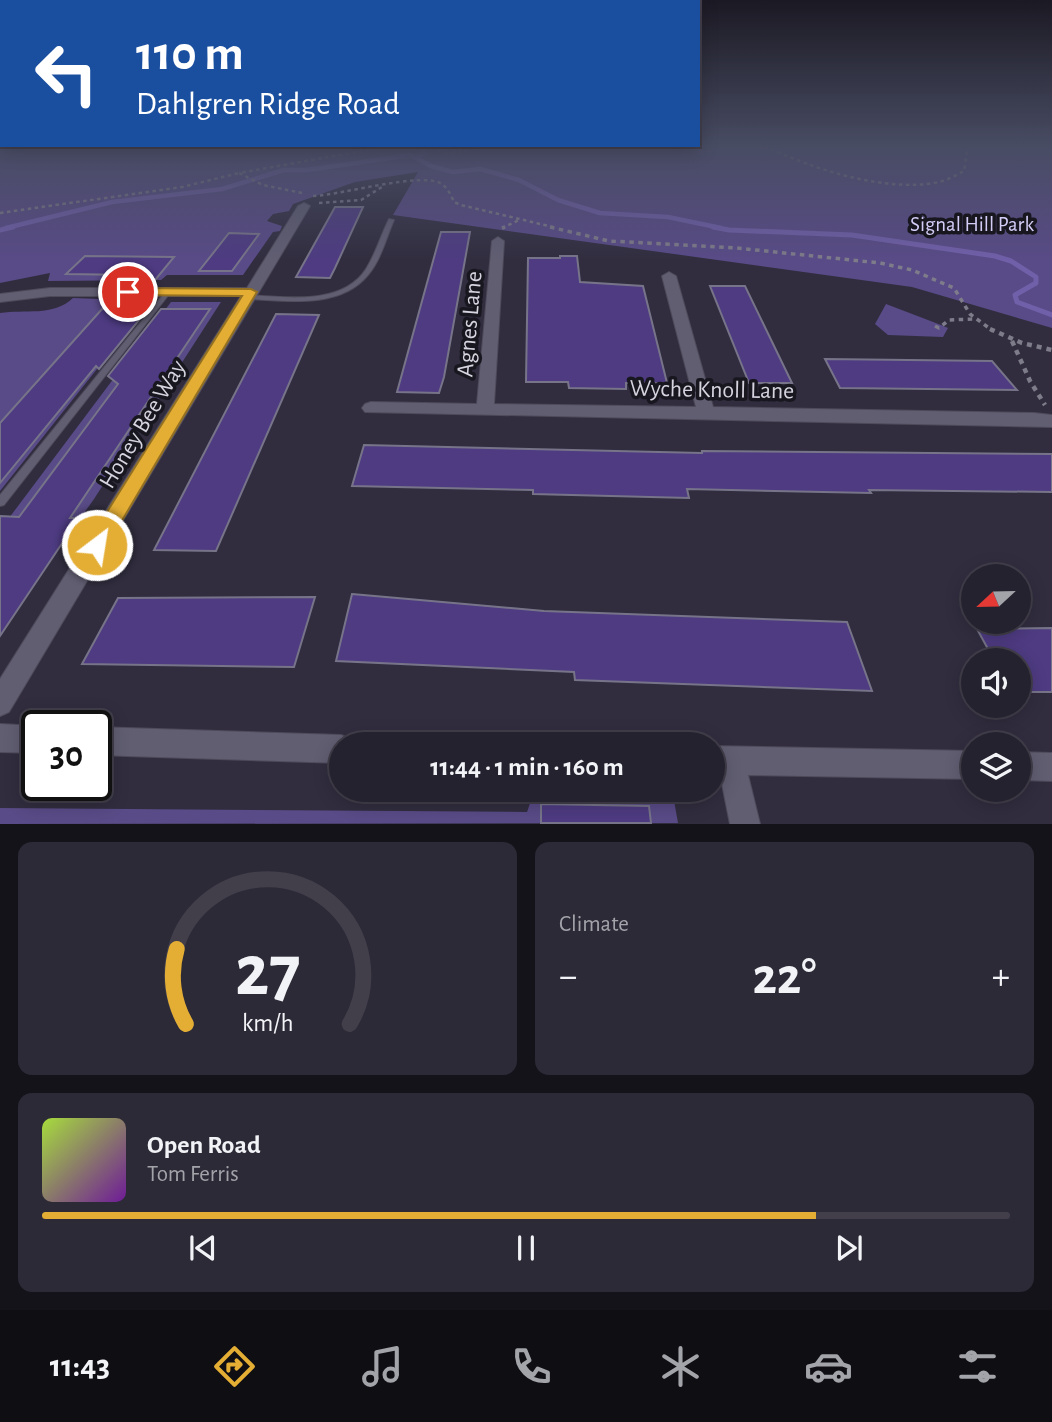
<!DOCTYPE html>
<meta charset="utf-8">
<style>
:root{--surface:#25222f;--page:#2d2a37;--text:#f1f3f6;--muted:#a3a4aa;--line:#423f4b;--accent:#e4ae35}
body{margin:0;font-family:"Alegreya Sans",sans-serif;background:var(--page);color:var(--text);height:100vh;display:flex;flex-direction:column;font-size:26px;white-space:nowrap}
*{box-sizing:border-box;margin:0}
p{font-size:23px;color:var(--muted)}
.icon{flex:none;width:38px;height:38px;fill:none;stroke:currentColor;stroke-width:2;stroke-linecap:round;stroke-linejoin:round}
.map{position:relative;height:824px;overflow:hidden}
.details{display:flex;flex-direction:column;gap:18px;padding:18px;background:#14131a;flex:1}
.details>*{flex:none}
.banner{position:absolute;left:0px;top:0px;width:700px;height:147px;box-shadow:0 4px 18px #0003,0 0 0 2px var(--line);background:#1a4fa0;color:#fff;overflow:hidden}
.needle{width:46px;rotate:248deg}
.fabs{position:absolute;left:961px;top:564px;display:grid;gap:14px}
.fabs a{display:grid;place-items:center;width:70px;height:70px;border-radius:50%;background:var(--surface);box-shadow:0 4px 18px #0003,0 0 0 2px var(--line);font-size:35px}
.speed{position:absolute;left:21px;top:710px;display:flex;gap:14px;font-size:35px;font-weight:700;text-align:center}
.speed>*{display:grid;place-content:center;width:91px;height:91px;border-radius:50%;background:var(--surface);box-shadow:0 4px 18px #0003,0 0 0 2px var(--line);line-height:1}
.speed .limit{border:4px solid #111;border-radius:10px;background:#fff;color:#111}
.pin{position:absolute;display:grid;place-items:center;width:60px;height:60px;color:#fff;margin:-30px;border:4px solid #fff;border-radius:50%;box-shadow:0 2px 7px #0007}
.me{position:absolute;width:77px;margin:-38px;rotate:31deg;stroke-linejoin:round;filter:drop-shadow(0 0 5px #0008)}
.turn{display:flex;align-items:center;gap:24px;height:147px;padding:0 21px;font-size:32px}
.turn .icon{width:91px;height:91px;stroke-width:2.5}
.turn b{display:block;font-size:49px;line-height:60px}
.big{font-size:52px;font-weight:700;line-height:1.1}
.details .card{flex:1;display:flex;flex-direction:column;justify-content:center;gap:10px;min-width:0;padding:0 24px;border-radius:14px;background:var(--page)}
.details .dial{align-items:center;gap:0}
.dial svg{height:182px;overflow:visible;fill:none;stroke:var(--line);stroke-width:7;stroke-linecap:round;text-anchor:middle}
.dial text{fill:var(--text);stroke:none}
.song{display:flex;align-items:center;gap:21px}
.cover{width:84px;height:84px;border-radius:10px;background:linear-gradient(135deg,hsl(80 70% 55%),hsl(280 70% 35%))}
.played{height:7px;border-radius:4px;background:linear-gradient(90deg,var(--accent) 80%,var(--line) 80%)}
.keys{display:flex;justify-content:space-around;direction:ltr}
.heat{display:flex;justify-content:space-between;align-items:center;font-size:38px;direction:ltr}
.details .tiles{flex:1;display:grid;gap:18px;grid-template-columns:1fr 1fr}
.card:last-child{grid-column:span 2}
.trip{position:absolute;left:329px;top:732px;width:396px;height:70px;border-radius:35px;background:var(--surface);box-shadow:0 4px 18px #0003,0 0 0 2px var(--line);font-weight:700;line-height:70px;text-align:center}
.menu{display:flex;height:112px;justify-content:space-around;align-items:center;background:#0f0e13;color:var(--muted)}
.menu .icon{width:49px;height:49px}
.menu .selected{color:var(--accent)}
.menu b{font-size:32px;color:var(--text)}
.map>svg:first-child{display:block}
.green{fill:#594b87}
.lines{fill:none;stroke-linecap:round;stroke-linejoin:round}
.stream-far1{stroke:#705fa9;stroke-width:4.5}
.stream{stroke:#705fa9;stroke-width:5}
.building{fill:#4e3b82;stroke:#777489;stroke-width:2}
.service-casing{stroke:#4e4a5a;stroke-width:2}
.minor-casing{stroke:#4e4a5a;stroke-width:2}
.path-far2{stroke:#7e7b8a;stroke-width:2.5;stroke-dasharray:3.5 3.5;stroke-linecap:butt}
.path-far1{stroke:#7e7b8a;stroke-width:3.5;stroke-dasharray:4.5 4.5;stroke-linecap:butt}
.path{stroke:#7e7b8a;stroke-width:4.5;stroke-dasharray:5 5;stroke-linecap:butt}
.service{fill:#615e72;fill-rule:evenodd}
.minor{fill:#615e72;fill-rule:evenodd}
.route{fill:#e4ae35;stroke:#947122;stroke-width:2}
.labels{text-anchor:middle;stroke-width:7;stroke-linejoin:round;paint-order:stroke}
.far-park-label{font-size:21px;fill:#d4cdf7;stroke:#18171f}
.street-label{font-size:24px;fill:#d5d4df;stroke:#18171f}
</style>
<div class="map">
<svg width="1052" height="824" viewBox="0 0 1052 824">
<rect width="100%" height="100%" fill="#312d3f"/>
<path class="green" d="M0 146H1052V328L912 287 393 215 418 172 355 182 293 204 289 211 273 214 267 221 282 226 280 231 273 232 243 275H167L161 280 48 281 50 273 0 283Z
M73 298 151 301 0 491V313C25 309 53 317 73 298Z
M171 302H221L94 499 0 631V530Z
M886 304 941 325 948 328 943 337 888 335 875 324Z
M535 789H672L678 823 0 824V808L527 812Z"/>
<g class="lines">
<path class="stream-far1" d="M416 158 423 154 424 148 428 146
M6 228 112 202 222 189 284 170H307L411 155 431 166 453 172 480 169 519 180 558 200 600 213 668 217 721 228"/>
<path class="stream" d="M713 227 729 230 852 235 995 256 1011 261 1036 277V283L1015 295 1017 302 1052 315
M0 230 13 227"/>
</g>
<path class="building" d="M335 207H363L335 268 330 278 296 277Z
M441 232H470L444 377 439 393 397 392Z
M229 233 259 234 232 271H199Z
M85 256 174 257 151 285H123L133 275 66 274Z
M560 256H577L580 282 643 286 667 383H626V389L569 388 568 382H526L528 258H560Z
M710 286H745L792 383H749Z
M111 299H140L133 307 148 309 99 369 96 366 0 483V423Z
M161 309H210L70 518H79L0 636V516L19 517 118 384 108 376Z
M276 314 319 315 216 551 154 550Z
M825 359 992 361 1017 390 840 388Z
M364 445 702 453V451L1052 454V492L869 490 871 493 687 489 689 498 533 494V490L352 486Z
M352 594 544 611 847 622 872 691 575 680 574 672 336 661Z
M315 597 294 667 82 664 118 598Z
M1052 628V692H1018V660H994L977 629Z
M541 804 649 806 651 823H541Z"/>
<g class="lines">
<g class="service-casing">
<path id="service" d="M389 219 394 220C386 238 381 260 368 275 340 309 287 301 248 299L244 297 248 295C286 297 342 306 366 269 376 253 381 235 389 219Z
M168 290 170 291V293L4 505 0 506V495L166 291Z"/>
</g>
<g class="minor-casing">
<path id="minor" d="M304 203 310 206 9 712 0 716V679L241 296H50L0 302V294L50 288H247L298 206Z
M498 237 504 241 494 404 696 407 662 276 669 272 676 276 713 407 1034 413 1052 415V427L365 412 362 408 365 404 371 402 477 404 492 241Z
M0 724 39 726H37V753L0 752Z
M96 727 341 735 351 739 353 744H341V763L96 755Z
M712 746 973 751V779L748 775 760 824H730L720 774H712Z
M1018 752 1052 753V781L1018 780Z"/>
</g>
<path class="path-far2" d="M424 146 449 153 493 146
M765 146C812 169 886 193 939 182 948 180 956 175 964 171L967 153 961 146
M302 193 263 185 239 173 390 146
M313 196C342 195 422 171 442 184 448 189 451 195 454 202L461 205 557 228
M319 203 361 200 382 187
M0 213 182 187 239 173
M502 228 519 220"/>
<path class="path-far1" d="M550 227 609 241 737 248 880 263 912 270 954 288 970 314 993 331
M502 228 505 227
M935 326 939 328 949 320 974 319"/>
<path class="path" d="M990 329 1022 343 1052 350
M1012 341 1030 381 1045 405"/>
<use href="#service" class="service"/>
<use href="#minor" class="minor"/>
</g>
<linearGradient id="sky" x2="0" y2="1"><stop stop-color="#1b1923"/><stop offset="0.56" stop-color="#484c63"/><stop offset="1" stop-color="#484c63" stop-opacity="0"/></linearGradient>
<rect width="1052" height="261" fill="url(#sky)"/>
<path class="route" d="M128 288 251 289 257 292 104 551 97 554 90 551 87 545 90 539 242 296 123 295V289Z"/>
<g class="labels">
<g class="far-park-label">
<text x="972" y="231">Signal Hill Park</text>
</g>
<g class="street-label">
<text transform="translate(469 324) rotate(-85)" y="8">Agnes Lane</text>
<text transform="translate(712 389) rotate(1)" y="8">Wyche Knoll Lane</text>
<text transform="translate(142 424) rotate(-59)" y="8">Honey Bee Way</text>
</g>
</g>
</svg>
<div class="fabs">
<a><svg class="needle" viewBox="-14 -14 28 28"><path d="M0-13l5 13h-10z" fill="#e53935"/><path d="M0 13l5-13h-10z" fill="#a3a4aa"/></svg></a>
<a><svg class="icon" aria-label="sound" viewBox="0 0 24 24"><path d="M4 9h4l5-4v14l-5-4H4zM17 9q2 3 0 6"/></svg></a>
<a><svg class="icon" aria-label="layers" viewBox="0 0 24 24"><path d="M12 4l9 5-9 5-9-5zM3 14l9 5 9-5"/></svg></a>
</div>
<div class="speed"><div class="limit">30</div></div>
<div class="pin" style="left:128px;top:292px;background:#d93025"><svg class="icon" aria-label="arrive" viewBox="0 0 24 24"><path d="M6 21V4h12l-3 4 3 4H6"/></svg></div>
<svg class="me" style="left:97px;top:545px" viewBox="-20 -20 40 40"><circle r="17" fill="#e4ae35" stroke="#fff" stroke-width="3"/><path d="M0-11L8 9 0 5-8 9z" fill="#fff"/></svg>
<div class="trip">11:44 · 1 min · 160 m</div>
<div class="banner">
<div class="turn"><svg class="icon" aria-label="left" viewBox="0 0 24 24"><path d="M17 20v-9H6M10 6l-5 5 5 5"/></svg><div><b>110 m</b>Dahlgren Ridge Road</div></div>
</div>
</div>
<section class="details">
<div class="tiles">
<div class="card dial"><svg viewBox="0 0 100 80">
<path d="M14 69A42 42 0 1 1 86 69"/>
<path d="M14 69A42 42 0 0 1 10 36" stroke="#e4ae35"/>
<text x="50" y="56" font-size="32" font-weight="700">27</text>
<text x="50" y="72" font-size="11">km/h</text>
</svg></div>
<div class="card"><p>Climate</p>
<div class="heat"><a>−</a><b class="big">22°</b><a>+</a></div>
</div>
<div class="card">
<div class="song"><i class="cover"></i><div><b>Open Road</b><p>Tom Ferris</p></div></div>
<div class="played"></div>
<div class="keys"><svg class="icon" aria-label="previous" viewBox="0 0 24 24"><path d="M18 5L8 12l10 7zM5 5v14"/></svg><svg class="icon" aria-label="pause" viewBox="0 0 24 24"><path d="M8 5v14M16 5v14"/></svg><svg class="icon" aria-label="next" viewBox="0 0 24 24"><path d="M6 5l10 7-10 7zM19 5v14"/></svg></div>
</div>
</div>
</section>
<nav class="menu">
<b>11:43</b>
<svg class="icon selected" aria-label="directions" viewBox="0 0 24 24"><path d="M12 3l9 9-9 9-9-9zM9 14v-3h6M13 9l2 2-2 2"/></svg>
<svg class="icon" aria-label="music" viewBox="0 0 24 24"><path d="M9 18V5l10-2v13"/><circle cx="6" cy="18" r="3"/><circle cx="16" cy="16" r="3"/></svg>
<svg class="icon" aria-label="phone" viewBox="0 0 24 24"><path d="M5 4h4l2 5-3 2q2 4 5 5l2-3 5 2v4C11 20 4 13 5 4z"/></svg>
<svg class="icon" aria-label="climate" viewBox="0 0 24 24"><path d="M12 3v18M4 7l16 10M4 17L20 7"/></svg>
<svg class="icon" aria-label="car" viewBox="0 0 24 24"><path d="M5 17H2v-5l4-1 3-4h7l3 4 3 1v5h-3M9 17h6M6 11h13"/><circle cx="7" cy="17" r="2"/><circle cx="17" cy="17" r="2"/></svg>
<svg class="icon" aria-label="filters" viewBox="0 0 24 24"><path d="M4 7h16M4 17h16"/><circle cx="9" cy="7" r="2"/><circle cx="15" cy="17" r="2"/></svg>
</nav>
